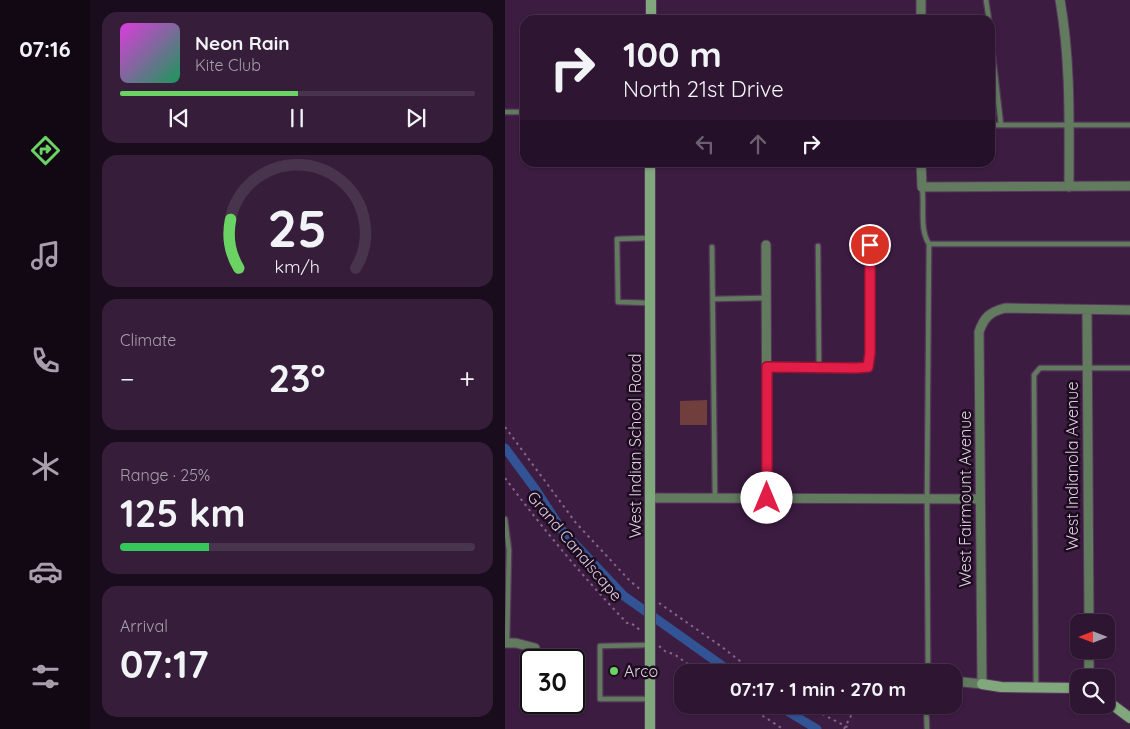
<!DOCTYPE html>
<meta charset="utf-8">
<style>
:root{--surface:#2e1532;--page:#361e3a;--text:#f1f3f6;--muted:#a79fac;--line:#49344d;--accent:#6ad364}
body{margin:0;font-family:Quicksand,sans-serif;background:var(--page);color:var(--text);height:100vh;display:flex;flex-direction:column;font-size:19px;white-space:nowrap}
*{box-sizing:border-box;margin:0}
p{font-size:16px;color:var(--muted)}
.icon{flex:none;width:28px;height:28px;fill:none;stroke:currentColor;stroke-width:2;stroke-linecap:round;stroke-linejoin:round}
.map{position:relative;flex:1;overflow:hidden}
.details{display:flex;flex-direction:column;gap:12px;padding:12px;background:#190c1c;width:415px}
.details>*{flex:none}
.hud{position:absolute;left:15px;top:15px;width:475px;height:152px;border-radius:15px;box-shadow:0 1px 4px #0004,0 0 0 1px var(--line);background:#2e1532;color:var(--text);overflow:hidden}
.needle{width:32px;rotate:270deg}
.tools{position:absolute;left:565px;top:614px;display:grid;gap:10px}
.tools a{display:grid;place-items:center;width:45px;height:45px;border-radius:10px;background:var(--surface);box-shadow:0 1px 4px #0004,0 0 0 1px var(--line);font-size:25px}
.speed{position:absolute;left:15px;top:649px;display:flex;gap:10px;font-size:25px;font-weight:700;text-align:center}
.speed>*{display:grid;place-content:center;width:65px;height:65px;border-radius:50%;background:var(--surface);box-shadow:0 1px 4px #0004,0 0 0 1px var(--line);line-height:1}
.speed .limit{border:2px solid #111;border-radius:8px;background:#fff;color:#111}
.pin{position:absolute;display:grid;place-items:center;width:42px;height:42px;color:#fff;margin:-21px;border:2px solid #fff;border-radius:50%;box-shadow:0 1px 5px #0007}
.me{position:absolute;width:55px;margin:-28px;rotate:0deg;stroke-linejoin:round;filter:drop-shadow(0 0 4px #0008)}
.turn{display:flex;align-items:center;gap:18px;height:105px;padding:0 20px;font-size:22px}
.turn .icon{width:65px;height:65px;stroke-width:2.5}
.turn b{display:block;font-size:35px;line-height:42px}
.lanes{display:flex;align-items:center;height:48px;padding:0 20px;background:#0003;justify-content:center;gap:25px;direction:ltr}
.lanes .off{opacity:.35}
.big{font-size:38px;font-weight:800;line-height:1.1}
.details .tile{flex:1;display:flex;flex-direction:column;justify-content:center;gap:8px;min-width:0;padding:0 18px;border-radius:15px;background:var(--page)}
.details .dial{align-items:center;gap:0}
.dial svg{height:130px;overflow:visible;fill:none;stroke:var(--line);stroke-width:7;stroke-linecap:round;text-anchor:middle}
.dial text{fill:var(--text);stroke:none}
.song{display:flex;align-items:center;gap:15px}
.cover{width:60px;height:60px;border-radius:8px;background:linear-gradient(135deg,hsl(300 70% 55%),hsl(150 70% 35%))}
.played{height:5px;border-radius:2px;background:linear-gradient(90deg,var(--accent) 50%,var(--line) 50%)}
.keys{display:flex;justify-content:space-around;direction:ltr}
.heat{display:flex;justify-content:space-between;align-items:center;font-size:28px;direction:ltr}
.charge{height:8px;border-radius:4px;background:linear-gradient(90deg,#34c759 25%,var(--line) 0)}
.trip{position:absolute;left:169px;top:664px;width:288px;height:50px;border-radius:15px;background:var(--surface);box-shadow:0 1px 4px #0004,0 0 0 1px var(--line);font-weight:800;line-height:50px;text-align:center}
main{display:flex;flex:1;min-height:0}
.menu{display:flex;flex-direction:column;width:90px;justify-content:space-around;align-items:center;background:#120814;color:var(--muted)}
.menu .icon{width:35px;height:35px}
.menu .selected{color:var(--accent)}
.menu b{font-size:22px;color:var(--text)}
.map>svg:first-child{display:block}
.green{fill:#703f3d}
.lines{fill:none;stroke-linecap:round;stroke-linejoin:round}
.canal{stroke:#325394;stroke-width:9}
.lane-casing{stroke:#57385c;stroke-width:7}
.street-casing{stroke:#57385c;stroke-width:11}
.secondary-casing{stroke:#57385c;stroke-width:12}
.path{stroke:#836787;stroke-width:2;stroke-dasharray:2.5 4;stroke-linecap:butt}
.lane{stroke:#627b5f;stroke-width:4.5}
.street{stroke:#627b5f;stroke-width:9}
.secondary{stroke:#80a87c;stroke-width:10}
.route-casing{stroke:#92132f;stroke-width:12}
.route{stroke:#e11d48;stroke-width:9}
.poi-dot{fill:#6ad364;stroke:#1c0d1e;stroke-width:2}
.labels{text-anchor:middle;stroke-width:5;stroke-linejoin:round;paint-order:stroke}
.street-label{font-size:16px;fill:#dfcae2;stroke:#1c0d1e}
.poi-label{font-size:16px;fill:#dfcae2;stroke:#1c0d1e;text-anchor:start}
</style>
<main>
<nav class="menu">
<b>07:16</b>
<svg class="icon selected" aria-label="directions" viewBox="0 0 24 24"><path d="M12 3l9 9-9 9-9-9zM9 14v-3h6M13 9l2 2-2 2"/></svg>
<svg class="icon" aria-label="music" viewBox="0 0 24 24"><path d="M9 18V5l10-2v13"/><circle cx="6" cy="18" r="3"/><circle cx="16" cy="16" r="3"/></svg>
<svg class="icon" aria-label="phone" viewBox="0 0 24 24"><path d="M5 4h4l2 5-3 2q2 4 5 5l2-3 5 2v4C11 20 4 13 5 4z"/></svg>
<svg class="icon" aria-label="climate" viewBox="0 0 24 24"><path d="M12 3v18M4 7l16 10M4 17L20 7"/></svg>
<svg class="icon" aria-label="car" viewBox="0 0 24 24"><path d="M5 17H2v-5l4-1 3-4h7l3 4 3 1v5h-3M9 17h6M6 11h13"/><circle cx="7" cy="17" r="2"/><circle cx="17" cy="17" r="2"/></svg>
<svg class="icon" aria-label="filters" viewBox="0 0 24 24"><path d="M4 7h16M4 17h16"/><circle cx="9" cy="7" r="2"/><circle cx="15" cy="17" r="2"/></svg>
</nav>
<section class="details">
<div class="tile">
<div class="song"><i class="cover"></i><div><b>Neon Rain</b><p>Kite Club</p></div></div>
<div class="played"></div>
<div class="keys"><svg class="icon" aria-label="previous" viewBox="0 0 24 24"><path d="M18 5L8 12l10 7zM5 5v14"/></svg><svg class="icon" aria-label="pause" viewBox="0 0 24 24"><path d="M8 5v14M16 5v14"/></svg><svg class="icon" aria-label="next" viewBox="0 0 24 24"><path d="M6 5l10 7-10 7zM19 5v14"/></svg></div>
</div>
<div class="tile dial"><svg viewBox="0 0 100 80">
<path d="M14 69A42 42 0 1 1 86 69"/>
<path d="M14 69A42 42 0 0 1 9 39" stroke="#6ad364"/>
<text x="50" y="56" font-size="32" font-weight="700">25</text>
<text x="50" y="72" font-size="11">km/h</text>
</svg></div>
<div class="tile"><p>Climate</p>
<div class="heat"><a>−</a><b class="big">23°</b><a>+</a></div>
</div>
<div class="tile"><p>Range · 25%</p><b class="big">125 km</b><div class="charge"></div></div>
<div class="tile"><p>Arrival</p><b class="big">07:17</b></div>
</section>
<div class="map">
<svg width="625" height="729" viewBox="0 0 625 729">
<rect width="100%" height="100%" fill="#3d1c42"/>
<path class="green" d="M202 400V425H175V401Z"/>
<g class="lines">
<path class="canal" d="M0 448 31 490 57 530 119 596 226 672
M272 705 312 729"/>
<g class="lane-casing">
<path id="lane" d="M481 0 484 20
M485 31 496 125
M0 112H20
M485 125H625
M417 187C420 205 414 229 424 244L422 499 423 672
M144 238 112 239 113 302 145 303
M424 244H625
M313 246 314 367
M207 247 210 498
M208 299 262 298
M0 519 4 550 2 643
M144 645 95 646V699H145
M531 687 529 375 535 368H625
M421 705 422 729"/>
</g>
<g class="street-casing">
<path id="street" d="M555 0C566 62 564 125 564 187
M416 20V0
M416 162 417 187 625 186
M261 245 262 498
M582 310 584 622
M262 367 351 368 363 367 365 353V245
M145 498 475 499
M0 643H11L30 648
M584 650V678
M448 681 477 684 474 332C479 317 485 312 500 308L625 310"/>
</g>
<g class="secondary-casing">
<path id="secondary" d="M146 0V20
M477 684 496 687 574 688
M601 700 625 718
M145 729V162"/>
</g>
<path class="path" d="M0 427 71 523 125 581 136 590
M0 478C38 529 78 577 122 623H126L135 630
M154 603 217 647 249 672
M154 646 161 652 169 654 194 672
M241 705 278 729
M300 705 346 729
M339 729 347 714"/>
<use href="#lane" class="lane"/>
<use href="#street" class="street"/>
<use href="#secondary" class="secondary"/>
</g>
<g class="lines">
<g class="route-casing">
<path id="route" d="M262 498V367L351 368 363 367 365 353V245"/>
</g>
<use href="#route" class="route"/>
</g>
<circle class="poi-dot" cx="109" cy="671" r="5"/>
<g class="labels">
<g class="street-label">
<text transform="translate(130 446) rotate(-90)" y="6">West Indian School Road</text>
<text transform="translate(567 466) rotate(-90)" y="6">West Indianola Avenue</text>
<text transform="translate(460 499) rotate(-90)" y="6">West Fairmount Avenue</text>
<text transform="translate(70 546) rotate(50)" y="6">Grand Canalscape</text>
</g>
<g class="poi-label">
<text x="119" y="677">Arco</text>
</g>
</g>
</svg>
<div class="tools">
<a><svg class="needle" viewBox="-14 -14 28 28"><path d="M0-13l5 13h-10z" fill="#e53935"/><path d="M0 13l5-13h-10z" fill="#a79fac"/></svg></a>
<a><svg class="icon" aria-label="search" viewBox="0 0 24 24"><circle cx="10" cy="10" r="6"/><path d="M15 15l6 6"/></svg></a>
</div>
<div class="speed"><div class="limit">30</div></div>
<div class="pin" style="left:365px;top:245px;background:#d93025"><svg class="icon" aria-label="arrive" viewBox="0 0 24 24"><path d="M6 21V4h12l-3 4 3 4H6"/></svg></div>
<svg class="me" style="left:262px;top:498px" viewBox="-20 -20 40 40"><circle r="19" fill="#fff"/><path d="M0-13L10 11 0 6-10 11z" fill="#e11d48"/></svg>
<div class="trip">07:17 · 1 min · 270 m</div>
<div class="hud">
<div class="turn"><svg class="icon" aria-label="right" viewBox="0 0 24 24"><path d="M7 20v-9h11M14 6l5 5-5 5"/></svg><div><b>100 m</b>North 21st Drive</div></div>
<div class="lanes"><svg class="icon off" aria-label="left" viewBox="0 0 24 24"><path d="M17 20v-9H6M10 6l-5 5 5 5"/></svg><svg class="icon off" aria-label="ahead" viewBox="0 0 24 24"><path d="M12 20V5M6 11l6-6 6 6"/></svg><svg class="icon" aria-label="right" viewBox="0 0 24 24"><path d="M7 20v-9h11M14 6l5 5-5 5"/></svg></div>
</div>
</div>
</main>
